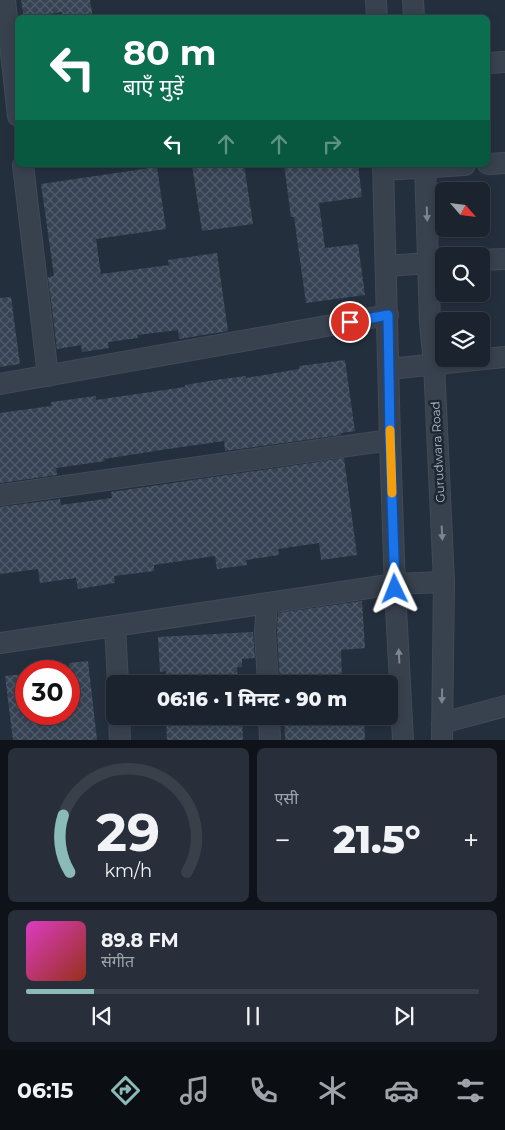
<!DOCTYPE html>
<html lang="hi">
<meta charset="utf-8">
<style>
:root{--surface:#1b232e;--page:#282f3a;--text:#f1f3f6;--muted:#a0a4aa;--line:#39404a;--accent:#8bbbb9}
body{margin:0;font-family:Montserrat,"Noto Sans Devanagari",sans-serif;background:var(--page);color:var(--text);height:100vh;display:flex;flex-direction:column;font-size:19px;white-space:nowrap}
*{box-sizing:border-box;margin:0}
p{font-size:16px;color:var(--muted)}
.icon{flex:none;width:28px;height:28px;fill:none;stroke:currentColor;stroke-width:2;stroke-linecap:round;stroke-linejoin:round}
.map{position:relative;height:740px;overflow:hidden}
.panel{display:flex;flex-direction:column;gap:8px;padding:8px;background:#0f1319;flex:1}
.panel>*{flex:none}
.hud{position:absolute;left:15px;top:15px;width:475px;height:152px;border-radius:8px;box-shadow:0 2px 8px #0003,0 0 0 1px var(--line);background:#0b6e4f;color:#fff;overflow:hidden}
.needle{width:32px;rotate:118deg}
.buttons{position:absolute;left:435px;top:182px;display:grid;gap:10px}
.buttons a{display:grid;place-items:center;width:55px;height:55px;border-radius:8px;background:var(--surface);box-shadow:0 2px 8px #0003,0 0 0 1px var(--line);font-size:25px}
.speed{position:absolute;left:15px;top:660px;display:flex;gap:10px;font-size:25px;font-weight:700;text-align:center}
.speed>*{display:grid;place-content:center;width:65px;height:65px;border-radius:50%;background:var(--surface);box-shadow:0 2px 8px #0003,0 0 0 1px var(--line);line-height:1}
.speed .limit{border:8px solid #d22;background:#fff;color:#111}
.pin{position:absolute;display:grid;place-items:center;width:42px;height:42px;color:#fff;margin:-21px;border:2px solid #fff;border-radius:50%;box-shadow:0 1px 5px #0007}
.me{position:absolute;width:55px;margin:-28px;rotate:358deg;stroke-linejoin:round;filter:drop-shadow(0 0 4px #0008)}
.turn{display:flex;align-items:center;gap:18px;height:105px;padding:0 25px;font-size:22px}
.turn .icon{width:65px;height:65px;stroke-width:2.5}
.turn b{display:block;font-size:35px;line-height:42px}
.lanes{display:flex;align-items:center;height:48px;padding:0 25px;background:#0003;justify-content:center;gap:25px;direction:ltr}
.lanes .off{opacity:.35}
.big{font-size:38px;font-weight:800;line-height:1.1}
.panel .card{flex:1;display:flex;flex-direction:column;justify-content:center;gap:8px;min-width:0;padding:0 18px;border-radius:8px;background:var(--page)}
.panel .dial{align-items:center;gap:0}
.dial svg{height:130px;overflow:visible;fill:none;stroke:var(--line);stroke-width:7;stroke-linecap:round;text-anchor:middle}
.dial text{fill:var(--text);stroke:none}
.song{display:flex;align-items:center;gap:15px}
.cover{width:60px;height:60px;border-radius:8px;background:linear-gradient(135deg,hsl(310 70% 55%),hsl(10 70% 35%))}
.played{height:5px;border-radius:2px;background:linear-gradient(90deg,var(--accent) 15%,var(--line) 15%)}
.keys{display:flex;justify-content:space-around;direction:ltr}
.heat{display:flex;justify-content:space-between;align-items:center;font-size:28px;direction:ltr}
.panel .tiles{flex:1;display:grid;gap:8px;grid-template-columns:1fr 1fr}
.card:last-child{grid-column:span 2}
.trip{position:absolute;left:106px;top:675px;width:292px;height:50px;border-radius:8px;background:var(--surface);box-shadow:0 2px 8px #0003,0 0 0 1px var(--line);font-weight:800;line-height:50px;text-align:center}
.menu{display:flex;height:80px;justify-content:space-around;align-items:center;background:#0b0e12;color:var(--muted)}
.menu .icon{width:35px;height:35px}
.menu .active{color:var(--accent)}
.menu b{font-size:22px;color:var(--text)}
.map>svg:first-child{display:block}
.building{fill:url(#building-cross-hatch)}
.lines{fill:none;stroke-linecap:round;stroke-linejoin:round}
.minor-casing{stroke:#414a57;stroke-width:22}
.minor{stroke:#38414e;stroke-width:20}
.oneway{fill:#7c8592}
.route-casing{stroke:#114b97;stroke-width:12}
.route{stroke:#1a73e8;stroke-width:9}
.slow{stroke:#f59e0b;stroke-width:9}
.labels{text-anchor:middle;stroke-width:5;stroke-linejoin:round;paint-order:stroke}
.street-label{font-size:12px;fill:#b4bcc9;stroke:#1d2633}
</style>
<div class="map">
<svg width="505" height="740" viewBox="0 0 505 740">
<defs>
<pattern id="building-cross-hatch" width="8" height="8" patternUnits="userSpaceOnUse" patternTransform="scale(1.25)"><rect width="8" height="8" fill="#364354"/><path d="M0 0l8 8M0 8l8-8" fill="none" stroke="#515c6b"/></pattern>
</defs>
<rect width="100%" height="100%" fill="#242f3e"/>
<path class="building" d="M21 0H90L93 18H63L62 12 24 18Z
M192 165H244L253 224 202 231Z
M284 165H358L362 197 319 203 325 248 358 244 365 295 306 303 294 217H291Z
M157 167 166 229 96 239 101 274 169 265 168 260 217 253 228 331 179 339 178 330 137 335 138 338 108 342 109 348 82 352 81 345 57 349 48 277 54 276 41 184Z
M11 297 20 364 0 367V298Z
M345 360 355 431 341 433V435L225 451 224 441 161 450 104 459 105 461 56 468 57 475 0 483V413L51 406V402L96 396V400L185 387V385L215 380 246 376V378L299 369V366Z
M344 458 357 555 321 560 319 543 278 549 279 555 246 560 247 565 217 569 215 556 154 565V571L114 576 115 583 78 589 76 578 40 583 38 569 0 574V507L60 499 61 505 112 498 111 492Z
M362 601 365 648 341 650 342 684H280L277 631 278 613Z
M253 632 255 658 242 659V667H237L238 684H167L166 671 160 672 158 637Z
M88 661 97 740H13L5 676 26 674V714H69V663Z
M204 716H242L243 740H167L166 718Z
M284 716H364L365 740H285Z"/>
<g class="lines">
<g class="minor-casing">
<path id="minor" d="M5 0 18 116
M376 0 377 18
M413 0 414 18
M488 63 505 62
M488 164 505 163
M23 165 48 376
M383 165 390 440 395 589 403 740
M425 165 430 323 434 364 444 582 442 740
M383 170 465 165
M481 260 505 259
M386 266 444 262
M389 369 505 357
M0 384 388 315
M0 495 390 440
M267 603 265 631 268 684
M115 626 118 684
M0 643 395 584 444 582
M119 716 120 740
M269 716 270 740
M442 723 505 706"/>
</g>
<use href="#minor" class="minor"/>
</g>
<defs><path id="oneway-solid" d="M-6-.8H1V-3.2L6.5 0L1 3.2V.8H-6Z" transform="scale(1.25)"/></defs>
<g class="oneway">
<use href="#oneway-solid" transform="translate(427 214) rotate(88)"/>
<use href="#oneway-solid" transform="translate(442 533) rotate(87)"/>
<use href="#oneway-solid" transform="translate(399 656) rotate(-93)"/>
<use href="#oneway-solid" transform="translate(442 696) rotate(91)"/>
</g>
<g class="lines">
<g class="route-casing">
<path id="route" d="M350 322 388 315 390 440 395 589"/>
</g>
<use href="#route" class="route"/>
<path class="slow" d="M390 430 392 493"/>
</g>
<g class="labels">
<g class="street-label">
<text transform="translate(438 452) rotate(-93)" y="4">Gurudwara Road</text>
</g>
</g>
</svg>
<div class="buttons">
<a><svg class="needle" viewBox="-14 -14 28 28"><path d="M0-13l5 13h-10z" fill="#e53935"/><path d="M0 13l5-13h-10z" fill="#a0a4aa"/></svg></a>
<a><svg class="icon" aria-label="search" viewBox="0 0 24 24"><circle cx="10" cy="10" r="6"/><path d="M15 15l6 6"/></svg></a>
<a><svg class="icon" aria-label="layers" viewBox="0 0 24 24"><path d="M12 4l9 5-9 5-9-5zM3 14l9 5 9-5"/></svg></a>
</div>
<div class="speed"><div class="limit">30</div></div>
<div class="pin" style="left:350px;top:322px;background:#d93025"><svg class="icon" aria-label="arrive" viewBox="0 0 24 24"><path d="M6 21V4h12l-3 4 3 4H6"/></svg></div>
<svg class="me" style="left:395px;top:589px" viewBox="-20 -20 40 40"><path d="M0-17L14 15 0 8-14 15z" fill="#1a73e8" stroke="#fff" stroke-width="4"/></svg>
<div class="trip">06:16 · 1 मिनट · 90 m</div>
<div class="hud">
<div class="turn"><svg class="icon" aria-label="left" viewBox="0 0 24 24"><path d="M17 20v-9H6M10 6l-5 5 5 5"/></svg><div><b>80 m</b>बाएँ मुड़ें</div></div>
<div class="lanes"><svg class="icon" aria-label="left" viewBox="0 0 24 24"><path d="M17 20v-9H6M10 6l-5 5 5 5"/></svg><svg class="icon off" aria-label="ahead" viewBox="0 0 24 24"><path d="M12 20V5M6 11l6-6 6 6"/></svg><svg class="icon off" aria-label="ahead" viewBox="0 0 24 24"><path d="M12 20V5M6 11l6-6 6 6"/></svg><svg class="icon off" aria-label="right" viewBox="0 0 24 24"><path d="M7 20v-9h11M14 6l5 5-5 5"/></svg></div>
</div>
</div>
<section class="panel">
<div class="tiles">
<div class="card dial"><svg viewBox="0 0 100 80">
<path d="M14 69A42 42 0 1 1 86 69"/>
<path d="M14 69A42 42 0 0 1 10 34" stroke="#8bbbb9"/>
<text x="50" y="56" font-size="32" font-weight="700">29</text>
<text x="50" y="72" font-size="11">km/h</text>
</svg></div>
<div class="card"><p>एसी</p>
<div class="heat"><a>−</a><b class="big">21.5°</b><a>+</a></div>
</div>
<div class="card">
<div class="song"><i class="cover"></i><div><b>89.8 FM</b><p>संगीत</p></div></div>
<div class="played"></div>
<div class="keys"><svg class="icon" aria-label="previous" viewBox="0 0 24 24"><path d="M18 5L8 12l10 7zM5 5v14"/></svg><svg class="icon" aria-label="pause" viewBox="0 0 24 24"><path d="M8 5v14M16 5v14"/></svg><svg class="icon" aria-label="next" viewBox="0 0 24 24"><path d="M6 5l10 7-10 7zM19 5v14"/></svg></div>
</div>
</div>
</section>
<nav class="menu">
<b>06:15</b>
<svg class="icon active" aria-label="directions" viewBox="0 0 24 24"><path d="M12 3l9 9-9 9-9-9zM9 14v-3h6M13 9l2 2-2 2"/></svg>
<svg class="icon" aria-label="music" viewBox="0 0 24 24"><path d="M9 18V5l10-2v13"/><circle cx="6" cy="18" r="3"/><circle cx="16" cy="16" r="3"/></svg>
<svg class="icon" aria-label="phone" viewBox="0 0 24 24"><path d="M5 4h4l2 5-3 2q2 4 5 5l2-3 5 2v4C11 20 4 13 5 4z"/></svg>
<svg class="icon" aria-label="climate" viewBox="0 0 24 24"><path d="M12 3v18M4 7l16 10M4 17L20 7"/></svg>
<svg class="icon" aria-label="car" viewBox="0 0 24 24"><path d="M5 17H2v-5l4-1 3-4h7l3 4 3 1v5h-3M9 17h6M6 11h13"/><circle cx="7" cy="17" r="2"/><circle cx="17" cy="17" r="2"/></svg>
<svg class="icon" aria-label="filters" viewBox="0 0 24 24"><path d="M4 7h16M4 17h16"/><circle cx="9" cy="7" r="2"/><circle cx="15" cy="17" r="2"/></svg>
</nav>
